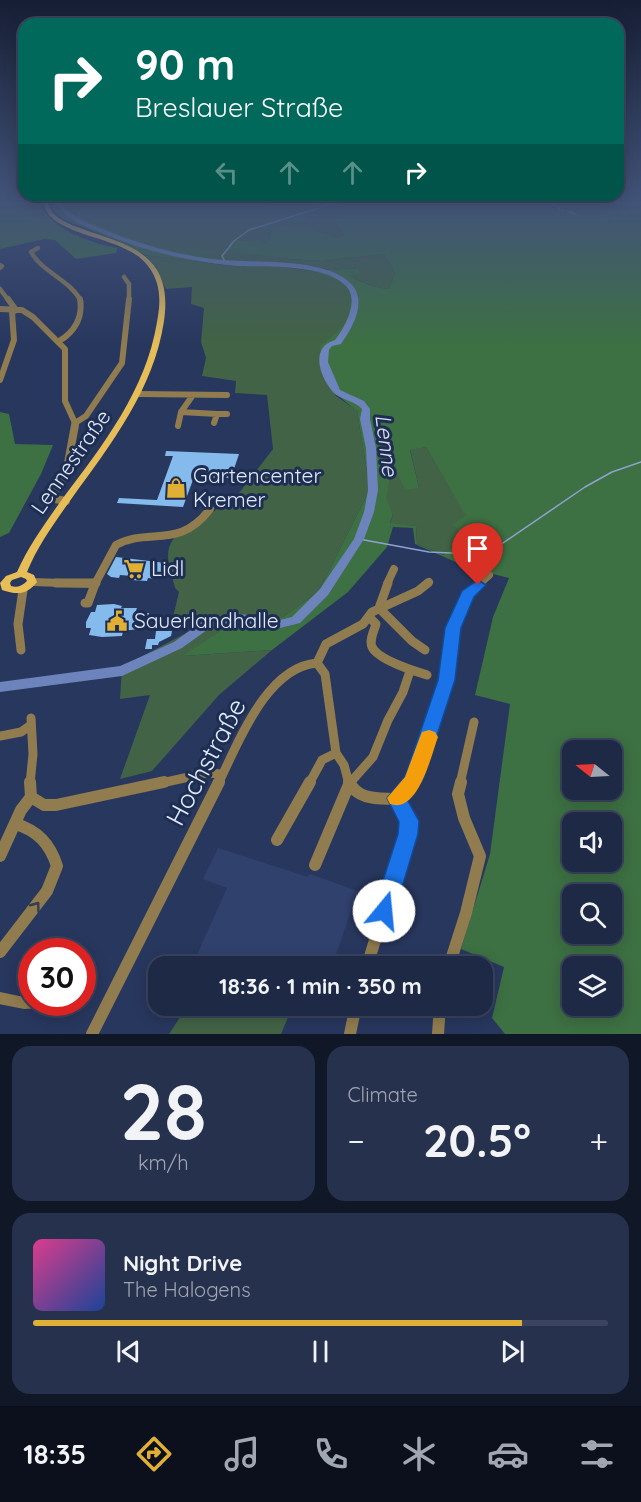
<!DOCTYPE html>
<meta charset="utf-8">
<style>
:root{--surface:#1e2946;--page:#26314d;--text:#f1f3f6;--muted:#a1a6b3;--line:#3c455f;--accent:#dfb034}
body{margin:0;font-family:Quicksand,sans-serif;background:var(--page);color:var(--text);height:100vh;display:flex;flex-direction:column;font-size:22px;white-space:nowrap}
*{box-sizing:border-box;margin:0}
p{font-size:20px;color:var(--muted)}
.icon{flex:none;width:33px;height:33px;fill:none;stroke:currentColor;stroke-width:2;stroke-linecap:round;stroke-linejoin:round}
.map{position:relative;height:1034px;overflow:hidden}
.side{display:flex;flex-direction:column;gap:12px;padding:12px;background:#101726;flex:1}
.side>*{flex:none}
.top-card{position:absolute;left:18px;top:18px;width:606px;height:183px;border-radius:18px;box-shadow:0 3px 15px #0003,0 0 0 2px var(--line);background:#00695c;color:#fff;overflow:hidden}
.needle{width:39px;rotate:288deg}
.fabs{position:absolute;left:562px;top:740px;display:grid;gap:12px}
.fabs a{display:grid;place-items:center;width:60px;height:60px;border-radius:12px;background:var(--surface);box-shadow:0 3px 15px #0003,0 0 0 2px var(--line);font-size:30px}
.speed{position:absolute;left:18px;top:938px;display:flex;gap:12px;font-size:30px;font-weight:700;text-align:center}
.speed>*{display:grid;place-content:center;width:78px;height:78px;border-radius:50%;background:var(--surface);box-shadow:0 3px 15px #0003,0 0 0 2px var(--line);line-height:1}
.speed .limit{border:9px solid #d22;background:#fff;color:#111}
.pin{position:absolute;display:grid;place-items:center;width:51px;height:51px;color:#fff;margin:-62px -26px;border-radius:50% 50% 50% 0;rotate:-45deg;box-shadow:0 0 6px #0007}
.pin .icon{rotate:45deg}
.me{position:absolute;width:66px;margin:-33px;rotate:17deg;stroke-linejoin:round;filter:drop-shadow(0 0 4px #0008)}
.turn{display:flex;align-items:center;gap:21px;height:126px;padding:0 18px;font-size:27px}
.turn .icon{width:78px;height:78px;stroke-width:2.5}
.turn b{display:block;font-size:42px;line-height:51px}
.lanes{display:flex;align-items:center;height:57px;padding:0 18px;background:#0003;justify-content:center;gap:30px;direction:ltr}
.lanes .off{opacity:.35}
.big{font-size:45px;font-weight:700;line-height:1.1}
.side .widget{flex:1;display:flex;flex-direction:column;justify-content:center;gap:9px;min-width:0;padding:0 21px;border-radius:18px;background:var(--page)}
.side .dial{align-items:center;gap:0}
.dial b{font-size:78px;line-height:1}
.song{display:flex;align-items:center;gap:18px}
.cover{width:72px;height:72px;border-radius:9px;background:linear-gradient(135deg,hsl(330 70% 55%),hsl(220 70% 35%))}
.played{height:6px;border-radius:3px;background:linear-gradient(90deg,var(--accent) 85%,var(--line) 85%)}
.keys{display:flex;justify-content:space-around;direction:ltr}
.heat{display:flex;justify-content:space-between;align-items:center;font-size:33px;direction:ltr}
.side .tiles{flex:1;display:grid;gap:12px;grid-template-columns:1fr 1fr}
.widget:last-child{grid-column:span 2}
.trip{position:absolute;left:148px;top:956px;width:345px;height:60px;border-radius:18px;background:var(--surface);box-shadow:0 3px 15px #0003,0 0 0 2px var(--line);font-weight:700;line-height:60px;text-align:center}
.dock{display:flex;height:96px;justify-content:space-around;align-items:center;background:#0c101c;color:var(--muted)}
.dock .icon{width:42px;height:42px}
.dock .selected{color:var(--accent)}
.dock b{font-size:27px;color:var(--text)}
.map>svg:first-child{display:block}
.built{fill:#30416e}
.green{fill:#426345}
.forest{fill:#3d7043;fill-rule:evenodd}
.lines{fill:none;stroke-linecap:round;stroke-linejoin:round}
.stream{stroke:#8fa2cf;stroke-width:1.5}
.river{fill:#6c83bc;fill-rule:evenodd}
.building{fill:#85bbec}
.minor-far4{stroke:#907c4f;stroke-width:4.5}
.minor-far3{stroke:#907c4f;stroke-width:6}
.minor-far2{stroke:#907c4f;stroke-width:8}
.minor-far1{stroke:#907c4f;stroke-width:9}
.minor{stroke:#907c4f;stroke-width:12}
.major{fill:#e7bd58;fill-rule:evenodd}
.oneway{stroke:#353d51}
.route{fill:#1a73e8;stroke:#114b97;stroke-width:1.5}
.slow{fill:#f59e0b}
.labels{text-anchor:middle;stroke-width:6;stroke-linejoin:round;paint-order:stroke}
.street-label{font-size:21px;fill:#e0e9fc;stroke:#1e2d52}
.poi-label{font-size:21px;fill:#e0e9fc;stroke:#1e2d52;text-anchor:start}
.water-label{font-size:22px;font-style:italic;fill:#d9e0f1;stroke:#1e2d52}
.near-street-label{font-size:26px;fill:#e0e9fc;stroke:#1e2d52}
</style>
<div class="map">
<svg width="641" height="1034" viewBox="0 0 641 1034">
<rect width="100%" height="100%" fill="#28375e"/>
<path class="built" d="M218 848 308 877 310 874 358 891 332 966H192L227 888 203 879Z"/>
<path class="green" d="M61 201H209L218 203 242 201 273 210 303 213 282 220 280 223 302 224 310 219 305 212 322 206 349 207 345 235 335 237 313 229 272 231 267 243 231 239 226 249 289 259 322 261 384 254 395 273 389 289C369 287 362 280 343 275L358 268 330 270 311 266 271 264C298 271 329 269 350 290L351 312 344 327 335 395 357 411 370 489 319 591 283 617 238 619 183 656 272 650 219 695 152 771 120 779 150 695 120 699 122 667 201 625 203 621 173 617 179 592 175 588C171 569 161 552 176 536L236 497 273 449 267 395 235 393 236 381 202 376 206 358 201 342 204 308 191 304 192 287 166 289 156 267 145 255 233 266 269 263C259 262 248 263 237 262 171 254 120 240 62 207Z
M426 447 467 516 465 537 445 555 417 544 416 526 390 524 393 514 385 498 390 481 384 467 394 465 419 488 410 449Z
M188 1005H262L289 1015 281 1034H169Z"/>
<path class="forest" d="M0 201H38C50 230 89 242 117 248L116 253 76 259 55 240 44 239 0 249Z
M52 201H61L62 207C127 243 195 262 270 262L233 266 145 255 125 244 63 219 50 206Z
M242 201H641V1034H505L492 1018 504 967 461 949 490 854 510 704 475 695 493 617 509 578 469 568 415 544 413 528 393 527 387 547 348 592 272 650 182 656 238 619 283 617 319 591 370 489 357 411C329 390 326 381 320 346 345 326 352 323 350 290 330 271 298 269 271 264L272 263 330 270 358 268 361 274 345 275C363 281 369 287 389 289L395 273 384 254 322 261 289 259 226 250 231 239 267 243 272 231 262 227 268 226 313 229 335 237 345 235 336 221 348 207 322 206 305 212 310 219 302 224 279 223 301 213 273 210ZM426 447 466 516 453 524 465 537 444 555 417 544 416 526 390 523 393 514 386 498 390 481 384 468 394 465 405 490 419 488 410 450ZM573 750H612V789H573ZM573 822H612V861H573ZM573 894H612V933H573ZM573 966H612V1005H573Z
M0 412 9 414 15 444 53 445 41 474 9 533 0 537Z"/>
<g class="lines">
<path class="stream" d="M548 201 563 211
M569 212 576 214
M226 263 222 256 234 241 249 230 341 201
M359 539 429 552 472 554 493 546
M503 543 585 487 612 472 641 462"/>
<path class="river" d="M54 201H60C69 217 88 223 105 230 139 244 174 254 211 259 248 264 321 256 349 282 369 299 353 327 341 344L332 346 329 350 328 362 340 390 364 401 370 409V419L376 448 378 490 374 512 364 539 328 595 300 623 280 628 234 621 211 627 182 648 122 676 0 692V682L120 666 174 642 203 621 207 620 234 613 280 620 292 617 320 589 354 539 364 512 368 490 366 448 360 419 362 409C354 400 340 400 333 392 319 376 310 347 335 340 345 327 360 301 346 286 326 264 267 267 240 266 225 265 209 263 194 260 163 255 132 246 102 233 84 226 65 219 54 201Z"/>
</g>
<path class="building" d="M166 451 239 454 231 478 194 477 183 507 117 503 119 498 157 500 173 456H165Z
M116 557 166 563 169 573 160 572 157 579 148 578 147 581 131 580 132 576 120 575 119 578 111 577 107 574Z
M114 604 122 606 121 608H137L135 613H149L146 628 123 631 122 636 102 637 89 635 91 628H86V622L91 612H95L97 605Z
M156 631H172L171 636 159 642 158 645H152V649H145L147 639H155Z"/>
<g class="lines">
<path class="minor-far4" d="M38 248 31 252C43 273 69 279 81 301
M0 265 2 266 0 268
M124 277 129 284V301
M0 289 9 301"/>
<path class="minor-far3" d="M8 299 16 310
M0 309 22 310 33 317 65 349V401L75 423
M59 341C75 332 83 317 80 299
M0 380 14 340 12 312 16 310
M139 394 227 395
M181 412 217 414 214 423
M217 414H227
M74 426 75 423 86 416 122 363 129 299
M178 426 181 412 193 395"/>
<path class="minor-far2" d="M66 501 55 499 53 495 66 474 75 425
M32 582 95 584 116 545C149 527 179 550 210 509
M387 584 394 569
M426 584 429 582
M479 584 489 575"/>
<path class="minor-far1" d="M56 583H96
M388 583 379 608 412 641 425 650
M85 603H88L95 584
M369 617 376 624C374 631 369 640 372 647 378 660 414 671 427 675
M21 650 18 624 23 590
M317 663 325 674 336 753 344 765 349 784
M317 663 326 644 363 624 372 612 418 591 428 583
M0 736 21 732 31 725
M30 784 33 754 31 718
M157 784 207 773 222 774
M218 784C238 744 266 667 317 663
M309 784 322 760 336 753
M349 784 373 757 388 720 403 692 410 671
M411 784C424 761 439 708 446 681 455 643 448 612 480 583
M460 784 474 722"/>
<path class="minor" d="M349 782C359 801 378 798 397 799L412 782
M31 797 44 805H56L164 782
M277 840 310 782
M0 856 21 810 31 797 30 782
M315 865 350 782
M0 952 47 891 57 866C50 844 38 831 16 824
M367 966 408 834 409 821 397 799
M449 966 466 913 480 856 464 818 458 794 461 782
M0 998 24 1003 40 1002
M92 1034 219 782
M350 1034 356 1005
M438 1034 440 1005"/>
<path class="major" d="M42 201H46C48 204 50 209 53 213 59 220 71 225 80 228 103 237 133 243 150 261 166 277 167 300 164 321 154 389 111 444 72 498 55 522 38 545 27 572L34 575 37 582C27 595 17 595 2 590L0 583 6 576 17 572C29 545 46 522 63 498 103 445 146 390 157 322 161 301 161 283 148 266 127 238 73 239 50 216 47 213 44 205 42 201ZM21 577 26 579 27 581C22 586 17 588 11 586L10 583 12 580Z"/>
</g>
<defs><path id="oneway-chevron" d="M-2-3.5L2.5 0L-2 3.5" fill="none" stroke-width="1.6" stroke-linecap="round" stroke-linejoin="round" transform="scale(1.5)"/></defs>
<use class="oneway" href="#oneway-chevron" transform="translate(36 906) rotate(-53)"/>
<linearGradient id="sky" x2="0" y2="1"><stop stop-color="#161e34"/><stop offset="0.58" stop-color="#425379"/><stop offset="1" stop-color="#425379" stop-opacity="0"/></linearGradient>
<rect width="641" height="345" fill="url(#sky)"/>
<path class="route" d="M478 580 486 585 474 597 461 628 455 680 422 781 408 801 419 821 418 834 395 911 392 919 384 922 377 919 373 911 398 834 399 822 387 798 405 777 438 680 445 628 462 591Z"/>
<path class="slow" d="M429 730 435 732 438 737C431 756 418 814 390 804L387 798 405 777 420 737 422 732Z"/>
<defs>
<g id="shop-bare" transform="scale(1.62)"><path d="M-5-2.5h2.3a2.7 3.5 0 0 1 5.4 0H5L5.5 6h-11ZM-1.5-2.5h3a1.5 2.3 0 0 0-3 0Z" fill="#dfb034" stroke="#1e2d52" stroke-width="2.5" paint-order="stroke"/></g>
<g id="supermarket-bare" transform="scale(1.62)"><path d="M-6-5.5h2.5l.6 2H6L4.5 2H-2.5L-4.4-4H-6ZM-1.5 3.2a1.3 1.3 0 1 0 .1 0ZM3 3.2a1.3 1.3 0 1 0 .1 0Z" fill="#dfb034" stroke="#1e2d52" stroke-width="2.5" paint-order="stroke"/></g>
<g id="civic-bare" transform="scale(1.62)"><path d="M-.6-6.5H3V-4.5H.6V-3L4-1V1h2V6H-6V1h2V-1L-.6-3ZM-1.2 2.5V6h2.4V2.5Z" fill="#dfb034" stroke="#1e2d52" stroke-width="2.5" paint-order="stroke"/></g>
</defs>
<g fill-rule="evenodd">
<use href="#shop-bare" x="176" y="488"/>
<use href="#supermarket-bare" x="134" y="569"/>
<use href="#civic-bare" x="117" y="621"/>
</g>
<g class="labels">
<g class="street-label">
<text transform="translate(71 462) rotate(-55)" y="7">Lennestraße</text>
</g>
<g class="poi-label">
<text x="193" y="483">Gartencenter<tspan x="193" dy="24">Kremer</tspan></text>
<text x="151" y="576">Lidl</text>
<text x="134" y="628">Sauerlandhalle</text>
</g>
<g class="water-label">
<text transform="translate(387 445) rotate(83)" y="8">Lenne</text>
</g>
<g class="near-street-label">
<text transform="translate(206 762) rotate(-62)" y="9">Hochstraße</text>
</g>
</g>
</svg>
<div class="fabs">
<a><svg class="needle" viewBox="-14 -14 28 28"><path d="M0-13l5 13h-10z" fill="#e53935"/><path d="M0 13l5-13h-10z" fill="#a1a6b3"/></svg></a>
<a><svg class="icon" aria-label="sound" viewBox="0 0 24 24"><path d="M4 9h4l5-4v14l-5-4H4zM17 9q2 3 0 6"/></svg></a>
<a><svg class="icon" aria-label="search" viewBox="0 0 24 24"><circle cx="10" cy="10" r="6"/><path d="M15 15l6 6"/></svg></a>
<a><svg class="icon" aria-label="layers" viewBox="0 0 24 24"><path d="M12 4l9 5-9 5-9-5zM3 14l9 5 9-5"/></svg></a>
</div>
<div class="speed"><div class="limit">30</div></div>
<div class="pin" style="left:478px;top:585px;background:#d93025"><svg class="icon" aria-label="arrive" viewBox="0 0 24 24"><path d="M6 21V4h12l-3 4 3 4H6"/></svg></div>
<svg class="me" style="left:384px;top:911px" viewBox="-20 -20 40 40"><circle r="19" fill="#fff"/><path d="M0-13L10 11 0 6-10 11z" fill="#1a73e8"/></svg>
<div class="trip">18:36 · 1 min · 350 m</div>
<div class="top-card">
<div class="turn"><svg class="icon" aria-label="right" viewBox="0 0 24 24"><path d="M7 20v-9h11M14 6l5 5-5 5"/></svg><div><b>90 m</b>Breslauer Straße</div></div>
<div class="lanes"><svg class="icon off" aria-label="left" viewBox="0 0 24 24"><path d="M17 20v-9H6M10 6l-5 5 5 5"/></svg><svg class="icon off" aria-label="ahead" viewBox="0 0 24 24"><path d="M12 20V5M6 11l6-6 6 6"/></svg><svg class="icon off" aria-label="ahead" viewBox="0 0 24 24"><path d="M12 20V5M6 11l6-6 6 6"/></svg><svg class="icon" aria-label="right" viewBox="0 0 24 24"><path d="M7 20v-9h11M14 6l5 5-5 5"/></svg></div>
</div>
</div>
<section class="side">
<div class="tiles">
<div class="widget dial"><b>28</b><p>km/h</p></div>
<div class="widget"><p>Climate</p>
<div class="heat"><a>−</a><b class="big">20.5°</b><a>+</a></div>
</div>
<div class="widget">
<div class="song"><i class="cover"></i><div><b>Night Drive</b><p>The Halogens</p></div></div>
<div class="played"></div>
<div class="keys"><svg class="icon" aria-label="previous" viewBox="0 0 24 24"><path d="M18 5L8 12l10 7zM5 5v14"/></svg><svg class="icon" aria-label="pause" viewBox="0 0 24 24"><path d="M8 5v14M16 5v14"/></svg><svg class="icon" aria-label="next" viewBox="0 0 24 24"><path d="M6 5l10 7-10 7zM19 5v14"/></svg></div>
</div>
</div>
</section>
<nav class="dock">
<b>18:35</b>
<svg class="icon selected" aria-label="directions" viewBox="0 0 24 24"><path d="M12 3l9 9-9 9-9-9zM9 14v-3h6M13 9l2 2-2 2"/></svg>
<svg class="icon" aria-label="music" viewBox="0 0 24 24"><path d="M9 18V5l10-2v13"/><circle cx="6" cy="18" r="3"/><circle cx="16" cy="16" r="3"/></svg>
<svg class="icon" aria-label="phone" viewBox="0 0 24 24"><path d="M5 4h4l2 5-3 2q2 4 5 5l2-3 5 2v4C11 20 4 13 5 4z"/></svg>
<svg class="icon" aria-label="climate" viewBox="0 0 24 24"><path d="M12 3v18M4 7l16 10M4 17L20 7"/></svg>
<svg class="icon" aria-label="car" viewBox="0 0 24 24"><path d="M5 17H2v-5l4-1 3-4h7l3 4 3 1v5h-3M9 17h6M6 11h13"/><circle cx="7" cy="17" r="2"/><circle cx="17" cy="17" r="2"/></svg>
<svg class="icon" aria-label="filters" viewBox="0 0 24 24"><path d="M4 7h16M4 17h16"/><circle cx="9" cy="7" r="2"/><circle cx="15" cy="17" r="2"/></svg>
</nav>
